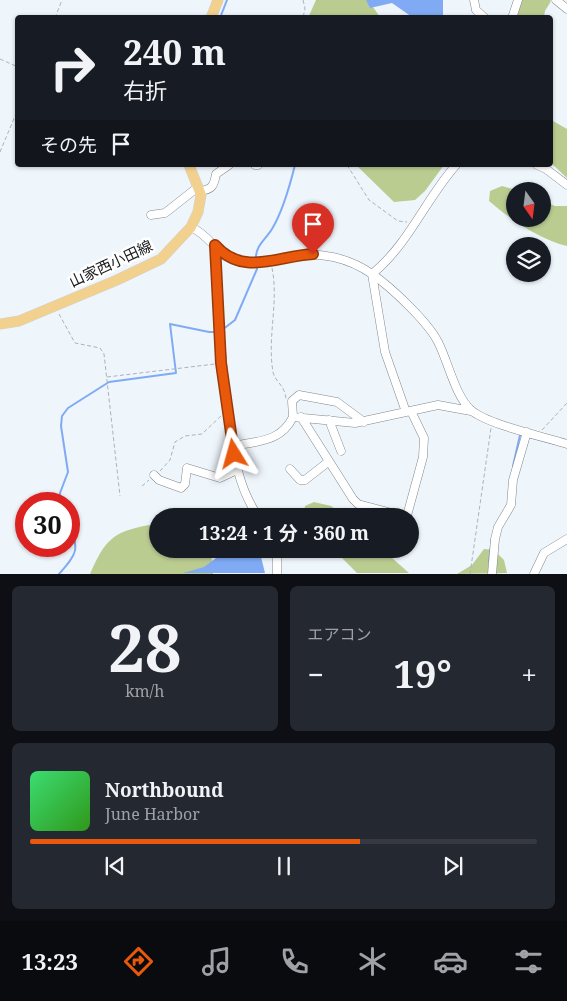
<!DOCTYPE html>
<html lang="ja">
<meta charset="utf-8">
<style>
:root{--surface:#171b24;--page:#242831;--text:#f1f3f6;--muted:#9ea1a6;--line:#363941;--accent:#ea580c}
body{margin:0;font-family:"Noto Serif","Noto Sans JP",serif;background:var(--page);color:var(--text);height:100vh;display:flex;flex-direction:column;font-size:19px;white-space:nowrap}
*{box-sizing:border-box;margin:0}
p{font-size:16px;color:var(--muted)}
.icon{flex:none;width:28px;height:28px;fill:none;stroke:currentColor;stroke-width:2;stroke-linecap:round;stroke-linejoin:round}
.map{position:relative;height:574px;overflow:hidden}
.panel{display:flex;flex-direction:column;gap:12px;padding:12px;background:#0d0f14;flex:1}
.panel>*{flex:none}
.hud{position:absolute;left:15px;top:15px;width:538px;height:152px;border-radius:5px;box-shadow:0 1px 4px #0004;background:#171b24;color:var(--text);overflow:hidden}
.needle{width:32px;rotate:166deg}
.buttons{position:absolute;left:506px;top:182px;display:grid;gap:10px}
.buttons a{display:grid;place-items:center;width:45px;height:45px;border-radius:50%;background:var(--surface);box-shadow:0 1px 4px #0004;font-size:25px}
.speed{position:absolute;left:15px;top:492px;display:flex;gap:10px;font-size:25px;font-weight:700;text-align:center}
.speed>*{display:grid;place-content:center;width:65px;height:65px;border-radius:50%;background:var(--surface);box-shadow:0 1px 4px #0004;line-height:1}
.speed .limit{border:8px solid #d22;background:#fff;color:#111}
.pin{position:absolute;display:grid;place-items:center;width:42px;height:42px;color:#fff;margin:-51px -21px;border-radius:50% 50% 50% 0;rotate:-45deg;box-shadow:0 0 5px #0007}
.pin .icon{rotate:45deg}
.me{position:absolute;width:55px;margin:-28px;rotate:352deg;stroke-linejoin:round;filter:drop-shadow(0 0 4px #0008)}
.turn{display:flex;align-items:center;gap:18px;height:105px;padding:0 25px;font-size:22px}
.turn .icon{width:65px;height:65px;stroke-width:2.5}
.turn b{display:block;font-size:35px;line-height:42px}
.then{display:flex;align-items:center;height:48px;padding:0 25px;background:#0003;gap:10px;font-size:19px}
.big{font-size:38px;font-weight:700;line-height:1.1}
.panel .tile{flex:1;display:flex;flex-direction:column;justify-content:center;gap:8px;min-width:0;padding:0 18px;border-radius:8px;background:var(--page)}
.panel .dial{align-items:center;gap:0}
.dial b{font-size:65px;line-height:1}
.song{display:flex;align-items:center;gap:15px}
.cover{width:60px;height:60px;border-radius:8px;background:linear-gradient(135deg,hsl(140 70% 55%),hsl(110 70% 35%))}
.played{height:5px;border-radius:2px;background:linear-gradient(90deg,var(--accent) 65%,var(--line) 65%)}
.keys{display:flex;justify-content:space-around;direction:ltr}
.heat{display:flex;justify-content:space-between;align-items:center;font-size:28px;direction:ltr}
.panel .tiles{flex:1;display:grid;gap:12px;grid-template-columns:1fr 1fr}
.tile:last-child{grid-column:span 2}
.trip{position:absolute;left:149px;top:508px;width:270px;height:50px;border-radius:25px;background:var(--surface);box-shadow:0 1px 4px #0004;font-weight:700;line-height:50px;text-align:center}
.dock{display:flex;height:80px;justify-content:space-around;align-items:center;background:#090b0e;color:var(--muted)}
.dock .icon{width:35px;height:35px}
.dock .active{color:var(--accent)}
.dock b{font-size:22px;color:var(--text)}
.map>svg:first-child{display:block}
.green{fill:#bbcc91}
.water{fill:#80abf4}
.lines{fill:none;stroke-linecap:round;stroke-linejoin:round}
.stream{stroke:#80abf4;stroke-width:2}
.minor-casing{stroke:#82888e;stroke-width:9}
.major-casing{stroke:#d1d1d2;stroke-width:11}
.path{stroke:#aeb3b8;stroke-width:1;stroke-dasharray:4 2.5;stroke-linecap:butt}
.minor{stroke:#fff;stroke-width:8}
.major{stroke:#f2d18f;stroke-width:10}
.route-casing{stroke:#983908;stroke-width:12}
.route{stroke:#ea580c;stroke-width:9}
.labels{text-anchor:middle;stroke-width:5;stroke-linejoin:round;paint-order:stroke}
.street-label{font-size:15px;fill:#191b1d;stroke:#fff}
</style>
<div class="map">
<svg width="567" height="574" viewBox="0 0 567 574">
<rect width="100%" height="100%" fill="#eef5fb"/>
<path class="green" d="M316 0H368L380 17 308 18Z
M522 0H550L551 1 545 11 544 17 516 18Z
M550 116 553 121 567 129V178L550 162Z
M356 165H444L425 191 415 200 394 202Z
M502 186 520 191H515V219H542L543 201 555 206H567V246C540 240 510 219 489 201L490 191Z
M314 502 331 506 345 516H304L305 506Z
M149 525 157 526 158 549H203L212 559 213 574H90C105 540 112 532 149 525Z
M333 549H382L409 573H357Z
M484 549 494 550 504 560 507 573 457 574 472 565Z"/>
<path class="water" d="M366 0H443V17H412L392 3 370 8Z
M228 549H259L265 573H183L204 567Z"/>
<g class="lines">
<path class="stream" d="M220 18 227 0
M256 259C255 246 266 239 272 229 283 211 290 185 295 165
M222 330 235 320 257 269V264
M529 437 555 444
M513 466 520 435 524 436
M59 504 60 493 68 472 61 426 62 416 68 408 109 382 176 373 170 324 209 332H218
M489 561 492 539
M59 574C77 554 80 549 69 524"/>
<g class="minor-casing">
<path id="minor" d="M474 0 476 10 485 18
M556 0 567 9
M512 18 518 0
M255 165H258
M537 165 546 169 567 185
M199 191C212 190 214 186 216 174L229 165
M151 215 165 213 198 187
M191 227C209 235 218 255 236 261 254 267 275 259 293 256 319 251 349 258 372 274 391 287 428 322 438 342 448 361 455 396 471 410 486 424 545 437 567 444
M215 245C218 301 220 355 228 410 233 447 236 485 258 516
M406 412 385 352 372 274C409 244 425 200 456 165
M293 417 292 401 299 395 337 402 364 422
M301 417 353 499 358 504 403 516 408 512 423 457 424 438 411 411
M329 420 341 451
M233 446C258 441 281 442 293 417L355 423 438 405 471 411
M290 469 300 480H305L328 462
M154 475 159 480 181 488 185 484 187 468 220 478 237 470
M277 549V574
M492 574 495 539 498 527 511 505 513 480 527 432
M534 574 544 553 567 539"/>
</g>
<g class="major-casing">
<path id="major" d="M211 18 218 0
M0 324 19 321 117 280 161 259 191 227 198 212 201 195 189 165"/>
</g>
<path class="path" d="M303 0 305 8 303 18
M55 18 62 0
M0 59 18 67
M0 152 18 109
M151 165H153
M347 165 369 200 398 221 407 222
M272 268C279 302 267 337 273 372 275 382 285 385 286 399
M59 314 75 343 100 348 104 354 120 496
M107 377 215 364
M542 430 567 403
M160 471 170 460 175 442 185 436 202 434 223 414
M142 486 149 480
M470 574 491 428"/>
<use href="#minor" class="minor"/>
<use href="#major" class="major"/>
</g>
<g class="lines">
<g class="route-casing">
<path id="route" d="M234 454 221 363 215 245C243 277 277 256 313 254"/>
</g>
<use href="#route" class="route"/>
</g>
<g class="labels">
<g class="street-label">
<text transform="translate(111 264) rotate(-25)" y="5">山家西小田線</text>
</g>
</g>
</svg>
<div class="buttons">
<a><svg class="needle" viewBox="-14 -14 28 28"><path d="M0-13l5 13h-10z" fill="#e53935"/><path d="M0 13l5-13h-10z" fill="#9ea1a6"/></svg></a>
<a><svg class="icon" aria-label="layers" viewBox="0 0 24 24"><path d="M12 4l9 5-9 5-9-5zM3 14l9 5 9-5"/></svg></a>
</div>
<div class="speed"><div class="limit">30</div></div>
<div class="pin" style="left:313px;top:254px;background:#d93025"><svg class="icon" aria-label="arrive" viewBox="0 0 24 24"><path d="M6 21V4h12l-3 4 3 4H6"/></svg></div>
<svg class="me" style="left:234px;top:454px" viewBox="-20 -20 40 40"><path d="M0-17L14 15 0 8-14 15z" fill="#ea580c" stroke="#fff" stroke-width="4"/></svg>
<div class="trip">13:24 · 1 分 · 360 m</div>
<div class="hud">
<div class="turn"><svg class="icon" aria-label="right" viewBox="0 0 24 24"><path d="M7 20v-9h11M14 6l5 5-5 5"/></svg><div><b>240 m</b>右折</div></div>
<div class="then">その先<svg class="icon" aria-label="arrive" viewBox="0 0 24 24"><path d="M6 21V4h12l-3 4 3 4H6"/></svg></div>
</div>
</div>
<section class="panel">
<div class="tiles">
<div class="tile dial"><b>28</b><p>km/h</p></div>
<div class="tile"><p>エアコン</p>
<div class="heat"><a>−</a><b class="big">19°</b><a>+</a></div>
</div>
<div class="tile">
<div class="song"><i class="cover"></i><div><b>Northbound</b><p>June Harbor</p></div></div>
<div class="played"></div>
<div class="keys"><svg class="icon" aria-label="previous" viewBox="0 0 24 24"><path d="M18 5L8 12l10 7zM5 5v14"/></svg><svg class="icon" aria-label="pause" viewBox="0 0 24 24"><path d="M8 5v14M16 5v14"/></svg><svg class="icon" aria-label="next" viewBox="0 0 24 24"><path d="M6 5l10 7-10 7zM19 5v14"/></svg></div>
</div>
</div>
</section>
<nav class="dock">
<b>13:23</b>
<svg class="icon active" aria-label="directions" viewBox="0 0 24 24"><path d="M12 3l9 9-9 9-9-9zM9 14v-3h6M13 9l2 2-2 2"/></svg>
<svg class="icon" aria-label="music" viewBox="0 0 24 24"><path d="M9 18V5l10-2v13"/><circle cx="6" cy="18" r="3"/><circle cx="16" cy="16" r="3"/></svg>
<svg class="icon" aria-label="phone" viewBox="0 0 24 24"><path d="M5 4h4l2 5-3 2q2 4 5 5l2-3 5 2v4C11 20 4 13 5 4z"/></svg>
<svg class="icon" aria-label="climate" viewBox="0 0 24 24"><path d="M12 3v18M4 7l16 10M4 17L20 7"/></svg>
<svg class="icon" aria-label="car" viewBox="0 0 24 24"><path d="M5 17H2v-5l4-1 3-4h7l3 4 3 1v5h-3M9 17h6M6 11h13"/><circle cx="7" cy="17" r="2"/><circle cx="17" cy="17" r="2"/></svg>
<svg class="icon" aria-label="filters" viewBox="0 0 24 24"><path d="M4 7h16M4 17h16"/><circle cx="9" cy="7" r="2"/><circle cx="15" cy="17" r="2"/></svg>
</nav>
